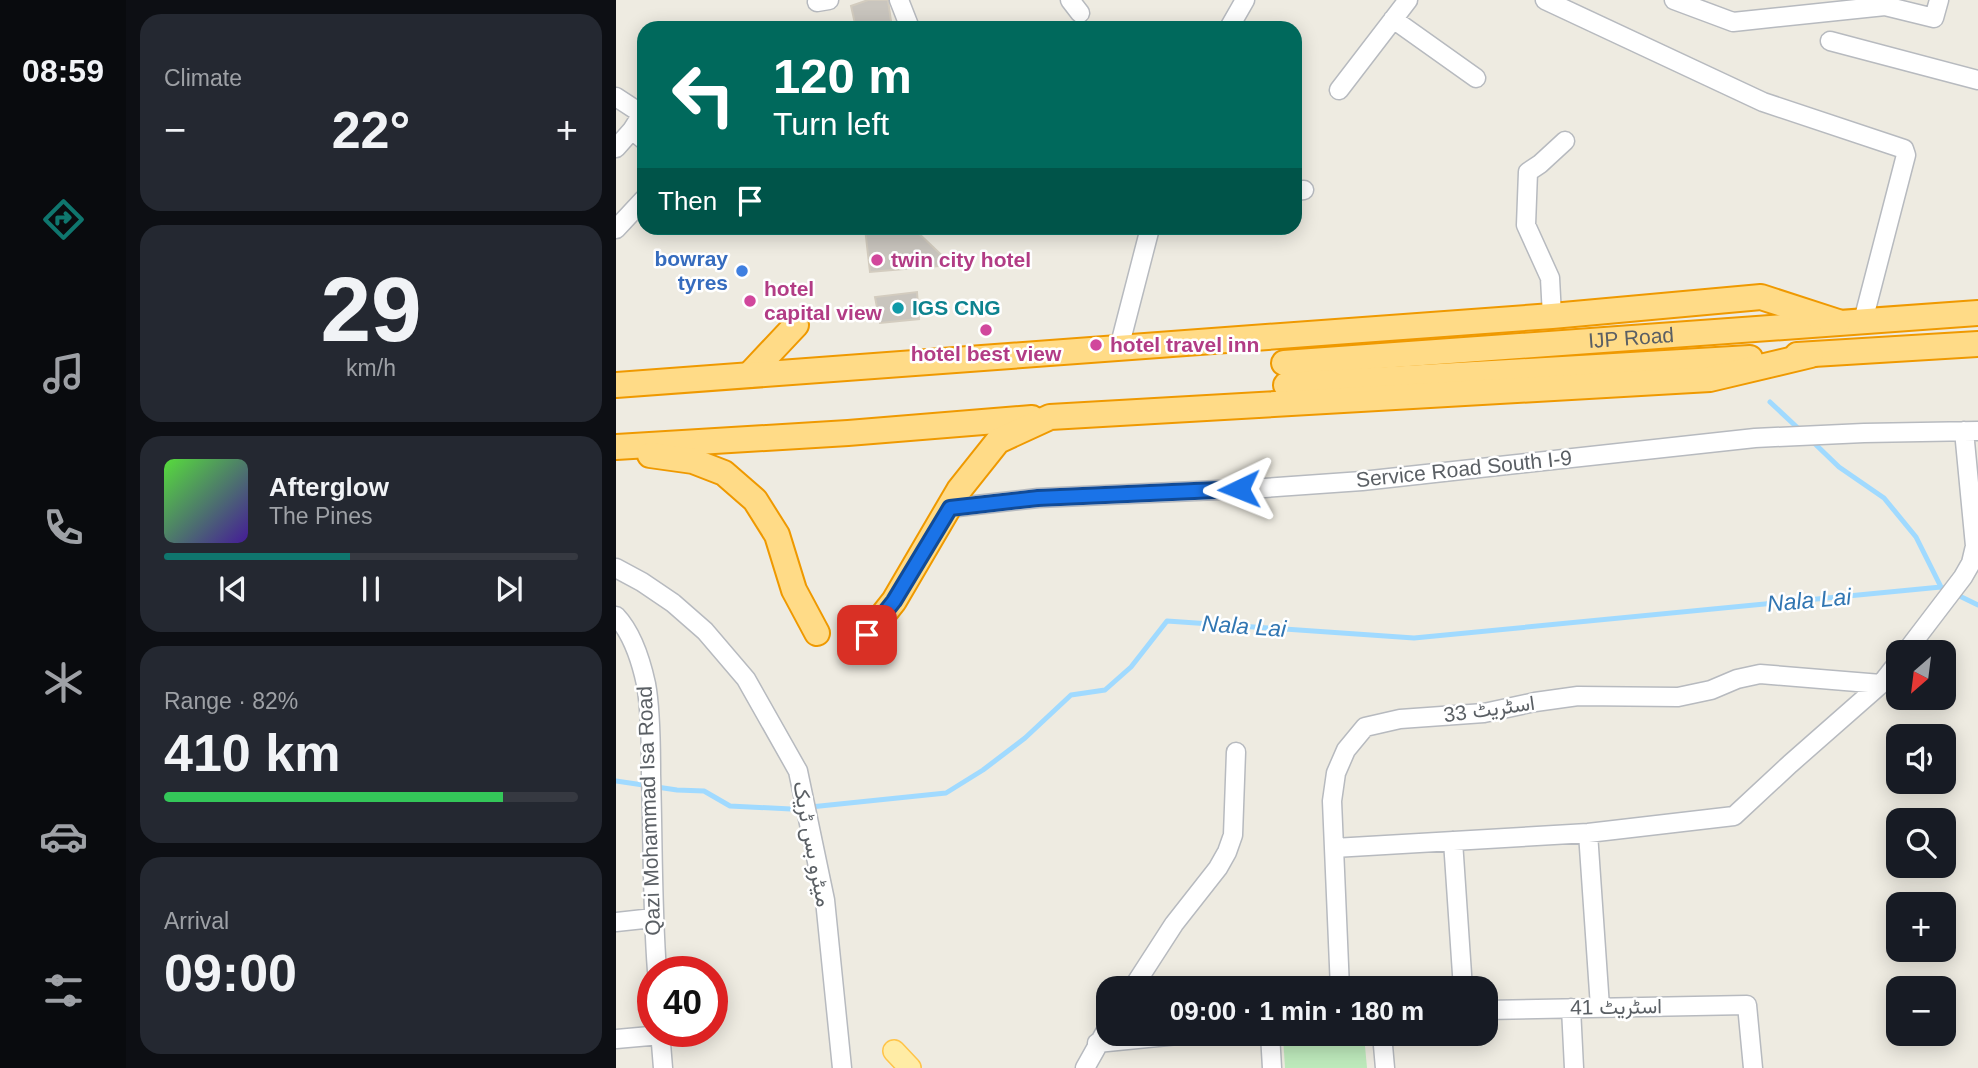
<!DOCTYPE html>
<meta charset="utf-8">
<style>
:root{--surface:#171b24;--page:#242831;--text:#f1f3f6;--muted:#9ea1a6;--line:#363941;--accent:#0f766e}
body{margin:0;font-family:Arial,Vazirmatn,sans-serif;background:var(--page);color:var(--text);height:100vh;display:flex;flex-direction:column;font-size:26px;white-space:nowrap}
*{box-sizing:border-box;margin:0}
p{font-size:23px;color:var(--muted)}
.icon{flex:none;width:38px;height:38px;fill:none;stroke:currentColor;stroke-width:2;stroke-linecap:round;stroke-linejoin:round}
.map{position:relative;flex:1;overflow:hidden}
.sheet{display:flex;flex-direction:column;gap:14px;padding:14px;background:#0d0f14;width:490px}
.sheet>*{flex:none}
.guide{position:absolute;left:21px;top:21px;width:665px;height:214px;border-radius:21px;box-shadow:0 4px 18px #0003;background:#00695c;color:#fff;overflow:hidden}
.needle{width:46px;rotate:208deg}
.controls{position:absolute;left:1270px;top:640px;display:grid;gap:14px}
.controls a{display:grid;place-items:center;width:70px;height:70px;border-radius:14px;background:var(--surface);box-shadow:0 4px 18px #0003;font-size:35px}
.speed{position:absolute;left:21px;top:956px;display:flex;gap:14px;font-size:35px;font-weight:700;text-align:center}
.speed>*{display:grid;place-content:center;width:91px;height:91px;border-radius:50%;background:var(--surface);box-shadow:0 4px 18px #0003;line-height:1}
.speed .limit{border:10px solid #d22;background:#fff;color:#111}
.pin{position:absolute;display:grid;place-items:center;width:60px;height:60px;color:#fff;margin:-30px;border-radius:14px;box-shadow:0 4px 10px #0006}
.me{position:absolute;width:77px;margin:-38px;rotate:268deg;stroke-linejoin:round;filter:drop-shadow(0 0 5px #0008)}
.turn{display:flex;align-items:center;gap:24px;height:147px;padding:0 21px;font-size:32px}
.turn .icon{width:91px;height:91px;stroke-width:2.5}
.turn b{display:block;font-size:49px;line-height:60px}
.then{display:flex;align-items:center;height:66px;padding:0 21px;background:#0003;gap:14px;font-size:26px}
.big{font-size:52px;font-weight:700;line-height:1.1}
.sheet .card{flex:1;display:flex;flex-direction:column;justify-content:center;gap:10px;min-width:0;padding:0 24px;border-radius:21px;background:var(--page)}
.sheet .dial{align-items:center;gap:0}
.dial b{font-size:91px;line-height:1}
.song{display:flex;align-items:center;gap:21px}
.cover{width:84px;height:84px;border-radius:10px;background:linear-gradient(135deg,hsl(110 70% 55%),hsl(260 70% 35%))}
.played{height:7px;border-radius:4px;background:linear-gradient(90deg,var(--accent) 45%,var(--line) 45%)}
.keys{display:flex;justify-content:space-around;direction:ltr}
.heat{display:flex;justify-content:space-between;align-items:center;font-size:38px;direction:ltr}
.charge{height:10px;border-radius:5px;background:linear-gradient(90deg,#34c759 82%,var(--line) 0)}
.trip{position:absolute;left:480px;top:976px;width:402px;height:70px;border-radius:21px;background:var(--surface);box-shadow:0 4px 18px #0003;font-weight:700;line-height:70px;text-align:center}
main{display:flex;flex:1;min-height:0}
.tabs{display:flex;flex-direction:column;width:126px;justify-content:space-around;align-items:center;background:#090b0e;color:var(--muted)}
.tabs .icon{width:49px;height:49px}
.tabs .on{color:var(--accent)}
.tabs b{font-size:32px;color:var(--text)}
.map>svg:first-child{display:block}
.green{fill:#bde9bb}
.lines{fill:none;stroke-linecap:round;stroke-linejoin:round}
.stream{stroke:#a0daff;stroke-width:5}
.building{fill:#c9c5be;stroke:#d3ccbf;stroke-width:2}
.minor-casing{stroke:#b7babf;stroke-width:21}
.major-casing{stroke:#ffc449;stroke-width:24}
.highway-casing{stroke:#ef9900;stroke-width:28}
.minor{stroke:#fff;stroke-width:18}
.major{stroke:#ffeca5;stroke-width:21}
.highway{stroke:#ffdb87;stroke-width:24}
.route-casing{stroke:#114b97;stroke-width:18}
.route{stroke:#1a73e8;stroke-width:12}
.hotel-dot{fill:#d1479c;stroke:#fff;stroke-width:2.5}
.shop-dot{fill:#3f7fe0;stroke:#fff;stroke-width:2.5}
.culture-dot{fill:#0f9aa8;stroke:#fff;stroke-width:2.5}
.labels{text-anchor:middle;stroke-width:5;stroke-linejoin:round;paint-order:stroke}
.shop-label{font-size:21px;font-weight:bold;fill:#366cbe;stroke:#fff;text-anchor:end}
.hotel-label{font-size:21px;font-weight:bold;fill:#b23c85;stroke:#fff;text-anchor:start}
.culture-label{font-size:21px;font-weight:bold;fill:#0d838f;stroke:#fff;text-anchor:start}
.street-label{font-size:21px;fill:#5a5f64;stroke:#fff}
.water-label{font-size:23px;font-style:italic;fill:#3176b2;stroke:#fff}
</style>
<main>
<nav class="tabs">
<b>08:59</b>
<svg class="icon on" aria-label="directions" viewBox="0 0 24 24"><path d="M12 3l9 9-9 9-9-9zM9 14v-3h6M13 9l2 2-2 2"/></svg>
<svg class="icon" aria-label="music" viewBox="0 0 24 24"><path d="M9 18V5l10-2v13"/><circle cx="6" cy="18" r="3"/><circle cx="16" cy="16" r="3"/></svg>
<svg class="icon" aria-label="phone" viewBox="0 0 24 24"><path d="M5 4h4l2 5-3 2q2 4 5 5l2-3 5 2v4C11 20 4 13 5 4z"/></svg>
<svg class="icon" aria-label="climate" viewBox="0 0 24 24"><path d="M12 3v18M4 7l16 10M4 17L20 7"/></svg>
<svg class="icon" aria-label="car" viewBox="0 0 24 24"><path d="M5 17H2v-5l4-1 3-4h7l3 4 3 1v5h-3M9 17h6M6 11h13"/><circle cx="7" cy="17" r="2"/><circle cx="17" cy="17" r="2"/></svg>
<svg class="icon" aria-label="filters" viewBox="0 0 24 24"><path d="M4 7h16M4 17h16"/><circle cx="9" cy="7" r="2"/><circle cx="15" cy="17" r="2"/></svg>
</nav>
<section class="sheet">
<div class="card"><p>Climate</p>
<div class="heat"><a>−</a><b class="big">22°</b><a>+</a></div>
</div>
<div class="card dial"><b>29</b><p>km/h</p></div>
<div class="card">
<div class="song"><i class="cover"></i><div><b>Afterglow</b><p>The Pines</p></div></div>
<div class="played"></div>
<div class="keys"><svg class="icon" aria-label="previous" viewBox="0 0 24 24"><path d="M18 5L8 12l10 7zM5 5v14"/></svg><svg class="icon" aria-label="pause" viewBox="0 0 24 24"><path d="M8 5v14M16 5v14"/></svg><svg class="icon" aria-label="next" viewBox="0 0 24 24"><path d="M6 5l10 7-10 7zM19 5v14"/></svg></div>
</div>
<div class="card"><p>Range · 82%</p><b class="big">410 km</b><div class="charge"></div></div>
<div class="card"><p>Arrival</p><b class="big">09:00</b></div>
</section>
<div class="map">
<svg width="1362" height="1068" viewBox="0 0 1362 1068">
<rect width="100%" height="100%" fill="#eeebe1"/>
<path class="green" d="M748 1035 751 1068H669L667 1037Z"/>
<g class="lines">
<path class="stream" d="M1154 402 1185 431
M1195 440 1223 467 1268 498 1300 537 1325 587
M0 781 61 790 88 791 114 806 175 809 330 793 367 770 409 738 455 695 489 690 515 667 551 621 798 638 1325 587 1362 605"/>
</g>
<path class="building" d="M252 0H272L276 28H240L235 6Z
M249 228H297L336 265 254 272Z
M301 292 303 319 264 323 259 297Z"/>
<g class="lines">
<g class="minor-casing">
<path id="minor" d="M283 0 294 28
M454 0 464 13
M929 0 1147 102 1288 149 1290 155 1247 321
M1058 0 1117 22 1269 6 1318 18 1323 0
M201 2 213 0
M777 19 860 78
M613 28 629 0
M1214 41 1362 80
M723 90 792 0
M0 97 26 114 16 130
M0 148 16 130 28 140
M679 191 688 190
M0 229 28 199
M936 316 934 278 910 225 912 172 924 164 949 141
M503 348 534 228
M333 508 422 498 648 488 746 481 1139 438 1248 433 1362 431
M0 568 26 582 57 603 89 631 130 679 182 771 209 900 226 1068
M0 616C16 633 25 661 30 684 35 711 35 747 35 774 37 840 36 906 41 971
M1289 653 1347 577 1355 563 1359 546 1348 431
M972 833 984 1007
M837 841 847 989
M718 848 972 833 1118 816 1174 764 1265 684 1283 661
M0 922 37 918
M516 989 558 924 602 868 611 852 617 835 620 752
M724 989 716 801 720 773 730 750 749 727 784 719 868 713 919 702 962 696 1062 697 1095 690 1121 679 1144 674 1265 684
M955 1008 958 1068
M870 1010 1131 1005 1137 1068
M44 1031 47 1068
M654 1034 656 1068
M766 1034 769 1068
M0 1039 45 1035
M481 1043 572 1034
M469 1068 492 1027"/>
</g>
<g class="major-casing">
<path id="major" d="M278 1051 294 1068"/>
</g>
<g class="highway-casing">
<g id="highway">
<path d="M1181 355 1362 344"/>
<path id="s1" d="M668 363 1362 313"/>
<path d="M133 375 180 325"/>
<path d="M0 385 936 316 1145 297 1222 322"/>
<path d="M670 385 1134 358"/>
<path d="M0 447 232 433 416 418"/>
<path d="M34 455 77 461 108 473 139 500 161 535 178 590 201 633"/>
<path d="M251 635 278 601 343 490 382 441 434 417 1094 379 1195 355"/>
</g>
</g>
<use href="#minor" class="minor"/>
<use href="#major" class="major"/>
<use href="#highway" class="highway"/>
</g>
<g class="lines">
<g class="route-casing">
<path id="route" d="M251 635 278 601 334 508 422 498 623 489"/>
</g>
<use href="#route" class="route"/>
</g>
<g class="hotel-dot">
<circle cx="261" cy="260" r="7"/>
<circle cx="134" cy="301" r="7"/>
<circle cx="370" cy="330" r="7"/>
<circle cx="480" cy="345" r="7"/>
</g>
<circle class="shop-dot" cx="126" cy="271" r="7"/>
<circle class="culture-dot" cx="282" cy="308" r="7"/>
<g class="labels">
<g class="shop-label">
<text x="112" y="266">bowray<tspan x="112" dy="24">tyres</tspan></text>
</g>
<g class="hotel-label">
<text x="275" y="267">twin city hotel</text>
<text x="148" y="296">hotel<tspan x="148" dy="24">capital view</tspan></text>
<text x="494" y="352">hotel travel inn</text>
<text x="370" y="361" text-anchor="middle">hotel best view</text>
</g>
<g class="culture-label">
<text x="296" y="315">IGS CNG</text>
</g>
<g class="street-label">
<text dy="7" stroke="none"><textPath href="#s1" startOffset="348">IJP Road</textPath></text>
<text transform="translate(848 469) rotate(-6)" y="7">Service Road South I-9</text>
<text transform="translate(873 709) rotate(-8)" y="7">اسٹریٹ 33</text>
<text transform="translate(33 811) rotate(-92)" y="7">Qazi Mohammad Isa Road</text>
<text transform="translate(196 844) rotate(79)" y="7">میٹرو بس ٹریک</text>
<text transform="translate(1000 1007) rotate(-1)" y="7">اسٹریٹ 41</text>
</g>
<g class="water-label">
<text transform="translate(1193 600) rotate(-5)" y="8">Nala Lai</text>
<text transform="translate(628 626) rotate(4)" y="8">Nala Lai</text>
</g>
</g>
</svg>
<div class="controls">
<a><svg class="needle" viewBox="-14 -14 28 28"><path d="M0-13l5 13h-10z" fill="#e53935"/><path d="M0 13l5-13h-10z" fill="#9ea1a6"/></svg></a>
<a><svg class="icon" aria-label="sound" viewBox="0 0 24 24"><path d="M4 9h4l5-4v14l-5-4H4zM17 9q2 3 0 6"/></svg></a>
<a><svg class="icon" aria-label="search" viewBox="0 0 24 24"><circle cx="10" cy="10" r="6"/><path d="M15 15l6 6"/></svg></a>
<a>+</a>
<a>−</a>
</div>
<div class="speed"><div class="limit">40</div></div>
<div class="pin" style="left:251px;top:635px;background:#d93025"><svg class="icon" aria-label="arrive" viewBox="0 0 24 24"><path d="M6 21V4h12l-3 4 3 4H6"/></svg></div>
<svg class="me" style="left:623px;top:489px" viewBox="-20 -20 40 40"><path d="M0-17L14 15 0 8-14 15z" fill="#1a73e8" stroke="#fff" stroke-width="4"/></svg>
<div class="trip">09:00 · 1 min · 180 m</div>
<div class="guide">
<div class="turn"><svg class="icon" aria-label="left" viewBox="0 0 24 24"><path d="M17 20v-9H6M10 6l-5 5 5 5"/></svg><div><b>120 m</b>Turn left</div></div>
<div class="then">Then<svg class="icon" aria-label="arrive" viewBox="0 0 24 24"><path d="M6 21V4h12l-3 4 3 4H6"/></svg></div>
</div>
</div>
</main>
